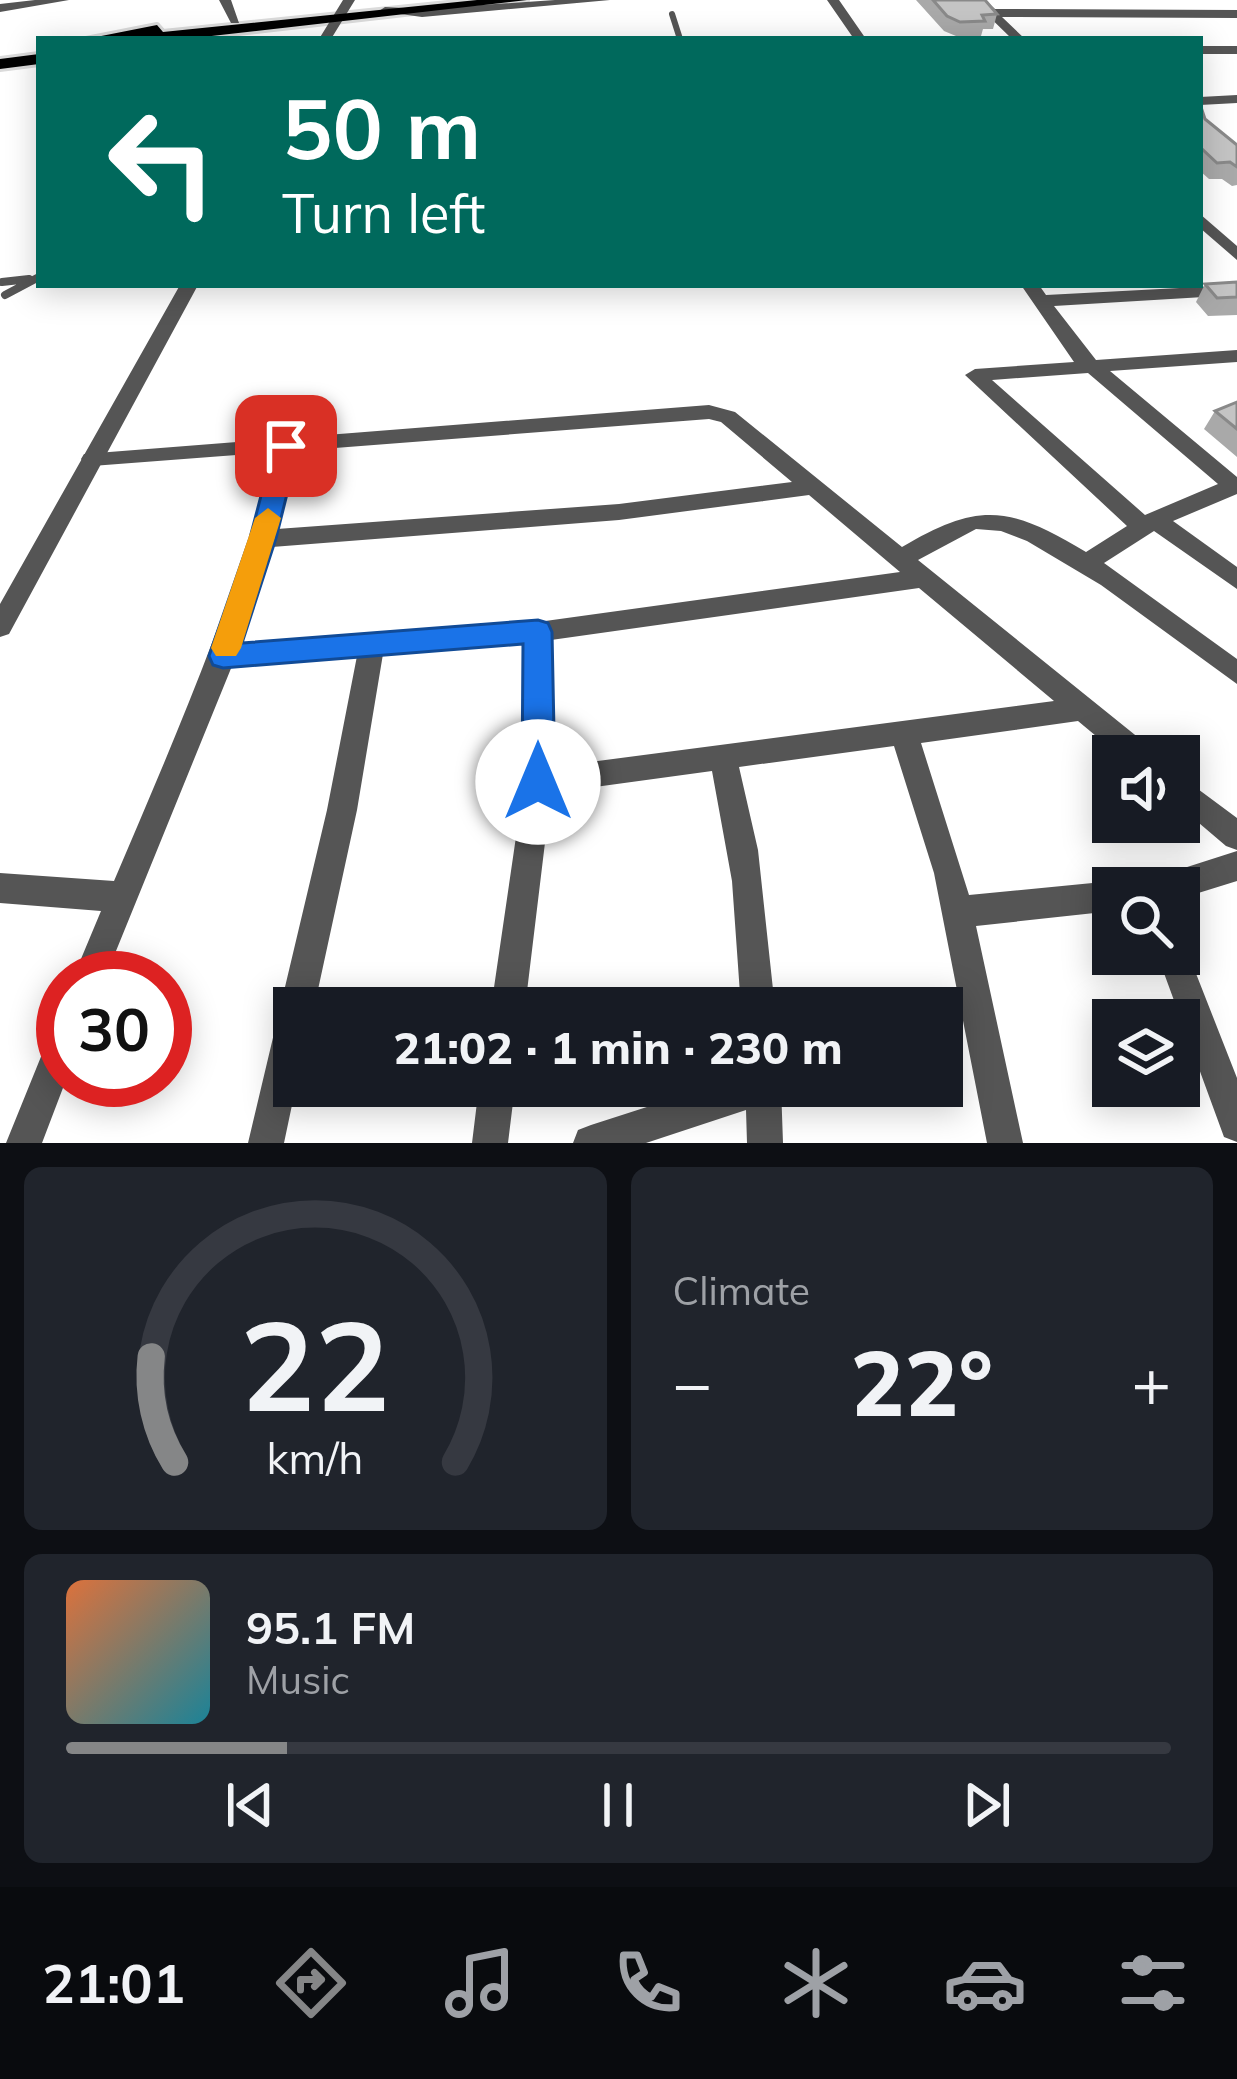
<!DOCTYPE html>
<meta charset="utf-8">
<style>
:root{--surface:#171b24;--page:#20242c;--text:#f1f3f6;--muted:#9ea1a6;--line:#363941;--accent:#858687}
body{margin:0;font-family:Mulish,sans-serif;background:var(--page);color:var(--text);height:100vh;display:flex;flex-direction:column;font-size:45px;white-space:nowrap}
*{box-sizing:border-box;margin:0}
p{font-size:39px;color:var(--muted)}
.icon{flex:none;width:66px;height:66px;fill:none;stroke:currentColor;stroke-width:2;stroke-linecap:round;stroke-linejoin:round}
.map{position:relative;height:1143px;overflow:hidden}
.drawer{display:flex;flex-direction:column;gap:24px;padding:24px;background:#0d0f14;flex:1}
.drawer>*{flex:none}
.banner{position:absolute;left:36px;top:36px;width:1167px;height:252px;border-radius:0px;box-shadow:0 6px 30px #0003;background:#00695c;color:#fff;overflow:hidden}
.controls{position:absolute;left:1092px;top:735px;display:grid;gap:24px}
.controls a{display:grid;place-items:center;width:108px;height:108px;border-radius:0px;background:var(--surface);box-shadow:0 6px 30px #0003;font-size:60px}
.speed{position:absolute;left:36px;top:951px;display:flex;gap:24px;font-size:60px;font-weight:700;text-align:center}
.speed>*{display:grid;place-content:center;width:156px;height:156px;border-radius:50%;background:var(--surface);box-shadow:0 6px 30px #0003;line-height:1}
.speed .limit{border:18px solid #d22;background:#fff;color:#111}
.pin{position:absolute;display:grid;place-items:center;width:102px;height:102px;color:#fff;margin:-51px;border-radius:24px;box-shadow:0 6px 18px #0006}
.me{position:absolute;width:132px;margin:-66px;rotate:0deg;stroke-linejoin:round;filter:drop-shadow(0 0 9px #0008)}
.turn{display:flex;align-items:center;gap:42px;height:252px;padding:0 48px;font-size:54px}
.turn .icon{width:156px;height:156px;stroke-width:2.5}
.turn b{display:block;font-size:84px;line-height:102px}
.big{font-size:90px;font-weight:800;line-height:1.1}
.drawer .tile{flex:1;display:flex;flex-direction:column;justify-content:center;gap:18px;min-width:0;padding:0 42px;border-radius:18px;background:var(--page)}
.drawer .dial{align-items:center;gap:0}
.dial svg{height:312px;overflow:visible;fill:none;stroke:var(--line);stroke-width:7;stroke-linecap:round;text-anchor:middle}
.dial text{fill:var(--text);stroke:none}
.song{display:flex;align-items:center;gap:36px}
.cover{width:144px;height:144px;border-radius:18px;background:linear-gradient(135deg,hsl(20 70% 55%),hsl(190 70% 35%))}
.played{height:12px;border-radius:6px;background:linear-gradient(90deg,var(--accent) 20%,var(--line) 20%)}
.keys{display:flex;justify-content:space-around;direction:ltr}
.heat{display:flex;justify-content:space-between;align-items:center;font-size:66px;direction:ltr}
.drawer .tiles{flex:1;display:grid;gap:24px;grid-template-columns:1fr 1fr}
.tile:last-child{grid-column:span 2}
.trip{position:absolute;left:273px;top:987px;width:690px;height:120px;border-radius:0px;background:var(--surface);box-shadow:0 6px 30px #0003;font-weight:800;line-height:120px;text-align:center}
.tabs{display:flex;height:192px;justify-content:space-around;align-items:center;background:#090b0e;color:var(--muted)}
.tabs .icon{width:84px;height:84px}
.tabs .current{color:var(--accent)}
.tabs b{font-size:54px;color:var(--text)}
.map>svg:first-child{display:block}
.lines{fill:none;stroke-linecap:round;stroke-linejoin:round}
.primary-casing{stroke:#dbdbdb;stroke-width:6}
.service-far1{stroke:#555;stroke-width:6}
.service{stroke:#555;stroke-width:8}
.minor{fill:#555;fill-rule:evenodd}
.tertiary{fill:#555;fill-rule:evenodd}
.primary{fill:#000;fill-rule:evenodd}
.wall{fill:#a9a9a9}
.building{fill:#c4c4c4;stroke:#898989;stroke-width:3}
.route{fill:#1a73e8;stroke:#114b97;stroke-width:3}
.slow{fill:#f59e0b}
</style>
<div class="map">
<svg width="1237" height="1143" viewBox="0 0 1237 1143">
<rect width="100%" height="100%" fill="#fff"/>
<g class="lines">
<g class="primary-casing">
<path id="primary" d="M477 0H527L185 39H86L157 25 163 32Z
M39 54V64L0 69V59Z"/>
</g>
<path class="service-far1" d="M672 14 680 39"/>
<path class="service" d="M2 282 29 279
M5 295 39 277"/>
<path class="minor" d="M35 0H69L0 12V4Z
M219 0H231L239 23H231Z
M555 0H610L422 17 379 11 385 7 422 9Z
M827 0H839L866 39H854Z
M972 0H985L995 9 1237 10V18L1002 17 1025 39H1012Z
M1200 46H1237V54H1200Z
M1237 95V103L1200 105V97Z
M1200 214 1237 246V260L1200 228Z
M1021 285H1039L1046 295 1237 285V295L1054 306 1096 360 1237 350V362L1110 371 1237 477V494L1173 521 1237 567V589L1154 531 1104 563 1237 659V684L1101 585 1027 541 1001 531 976 529 918 560 1150 747 1154 756H1120L1078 721 921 743 969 895 1113 881 1125 888H1113V911L976 926 1023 1143H987L934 873 894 746 739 767 758 850 775 1008H741L732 881 712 771 551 793 525 1008H491L524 782 525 643 383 654 357 810 314 1008H294L296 1086 284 1143H248L327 810 357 656 232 666 105 978H73L101 911 0 903V873L114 881C174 740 235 601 274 452L92 466 84 464 81 459 84 454 709 405 735 412 902 547C979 501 1010 506 1086 552L1127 526 965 375 975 369 1074 362ZM1088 373 1218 484 1145 515 992 380ZM709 419 721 422 792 482 619 504 277 529 296 451ZM809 495 900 572 538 622 240 644 272 547 619 520ZM919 588 1054 701 552 767 551 640Z
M1179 775 1237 818V850L1226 846 1179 806Z
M1237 851V881L1179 899V888H1152L1156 877Z
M1179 940 1184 943 1237 1078V1142L1224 1137 1157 954H1179Z
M63 1027V1080H66L42 1143H6L51 1032Z
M479 1086H515L508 1143H472Z
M712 1086H781L783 1143H747L746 1110 646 1143H573L578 1130 591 1125Z"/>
<path class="tertiary" d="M343 0H355L331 39H319Z
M180 285H198L9 634 0 637V604Z"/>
<use href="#primary" class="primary"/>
</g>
<path class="wall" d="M916 0H985L997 14 993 29H983L981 36H956L944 31Z
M1200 104 1205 119 1237 145V185L1232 186 1222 179H1209L1200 171Z
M1237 282V315L1208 316 1196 302 1205 284Z
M1237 402V457L1204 429 1215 411Z"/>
<path class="building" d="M933 0H985L997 14 982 15 985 21 960 22 947 16Z
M1200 104 1205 119 1237 145V167L1230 162 1217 163 1200 147Z
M1237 282V297L1217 298 1205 284Z
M1237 402V429L1215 411Z"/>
<path class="route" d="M286 438 299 446 276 538 242 643 538 620 548 623 552 632 555 782 550 792 538 797 527 792 522 782 523 644 223 668 213 665 209 656 250 538 274 446Z"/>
<path class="slow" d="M268 508 281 518 241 648 236 656H216L211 648 255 518Z"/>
</svg>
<div class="controls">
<a><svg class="icon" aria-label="sound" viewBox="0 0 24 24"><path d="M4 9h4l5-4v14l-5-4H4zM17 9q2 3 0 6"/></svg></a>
<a><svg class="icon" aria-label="search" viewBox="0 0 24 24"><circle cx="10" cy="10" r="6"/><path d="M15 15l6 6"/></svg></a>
<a><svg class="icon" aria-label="layers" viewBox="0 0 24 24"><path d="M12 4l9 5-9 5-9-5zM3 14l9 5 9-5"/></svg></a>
</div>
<div class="speed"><div class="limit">30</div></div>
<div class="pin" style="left:286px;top:446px;background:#d93025"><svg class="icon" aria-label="arrive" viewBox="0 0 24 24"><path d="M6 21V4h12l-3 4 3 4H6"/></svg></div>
<svg class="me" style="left:538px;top:782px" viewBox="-20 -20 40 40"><circle r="19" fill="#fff"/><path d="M0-13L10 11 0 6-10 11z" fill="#1a73e8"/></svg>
<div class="trip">21:02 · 1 min · 230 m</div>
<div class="banner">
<div class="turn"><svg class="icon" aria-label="left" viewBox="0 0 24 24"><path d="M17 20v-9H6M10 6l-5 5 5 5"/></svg><div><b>50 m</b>Turn left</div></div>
</div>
</div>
<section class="drawer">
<div class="tiles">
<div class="tile dial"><svg viewBox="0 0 100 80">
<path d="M14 69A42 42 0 1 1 86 69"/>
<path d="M14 69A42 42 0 0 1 8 42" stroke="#858687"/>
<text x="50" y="56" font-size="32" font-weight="700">22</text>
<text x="50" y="72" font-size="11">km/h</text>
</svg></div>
<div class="tile"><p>Climate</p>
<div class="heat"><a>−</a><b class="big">22°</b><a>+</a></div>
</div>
<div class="tile">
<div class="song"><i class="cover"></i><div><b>95.1 FM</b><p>Music</p></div></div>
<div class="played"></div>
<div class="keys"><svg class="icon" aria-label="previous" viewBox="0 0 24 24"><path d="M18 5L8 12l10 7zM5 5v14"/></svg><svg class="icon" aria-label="pause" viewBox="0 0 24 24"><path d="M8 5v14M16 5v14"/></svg><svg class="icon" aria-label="next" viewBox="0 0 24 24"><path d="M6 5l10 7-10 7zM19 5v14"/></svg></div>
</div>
</div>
</section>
<nav class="tabs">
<b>21:01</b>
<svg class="icon current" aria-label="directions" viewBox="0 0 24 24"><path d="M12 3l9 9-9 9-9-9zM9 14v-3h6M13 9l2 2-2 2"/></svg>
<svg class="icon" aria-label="music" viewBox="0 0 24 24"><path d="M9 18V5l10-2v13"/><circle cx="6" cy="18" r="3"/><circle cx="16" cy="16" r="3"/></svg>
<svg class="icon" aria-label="phone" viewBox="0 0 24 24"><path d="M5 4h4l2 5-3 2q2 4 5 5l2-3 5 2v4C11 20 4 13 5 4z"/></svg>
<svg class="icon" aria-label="climate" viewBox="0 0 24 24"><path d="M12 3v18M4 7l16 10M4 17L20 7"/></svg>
<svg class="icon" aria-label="car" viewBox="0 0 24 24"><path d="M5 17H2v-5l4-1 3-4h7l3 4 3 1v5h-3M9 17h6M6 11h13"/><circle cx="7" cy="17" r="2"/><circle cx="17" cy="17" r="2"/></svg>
<svg class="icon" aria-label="filters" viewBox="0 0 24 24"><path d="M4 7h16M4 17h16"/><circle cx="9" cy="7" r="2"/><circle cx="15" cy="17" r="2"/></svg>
</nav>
